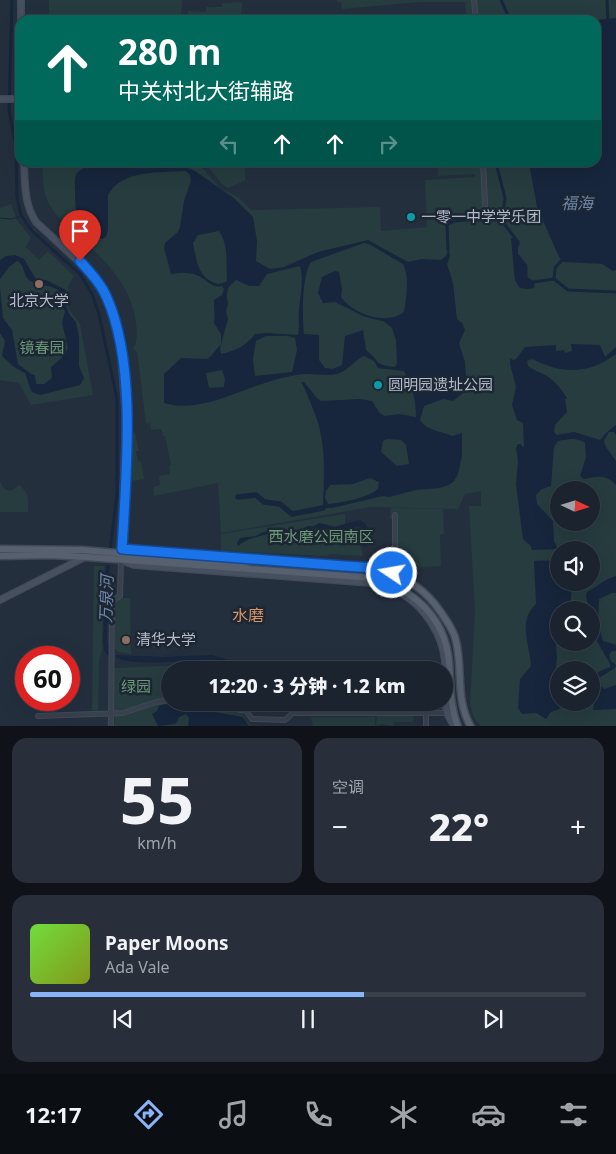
<!DOCTYPE html>
<html lang="zh">
<meta charset="utf-8">
<style>
:root{--surface:#1b232e;--page:#282f3a;--text:#f1f3f6;--muted:#a0a4aa;--line:#39404a;--accent:#8ab4f8}
body{margin:0;font-family:"Noto Sans","Noto Sans SC",sans-serif;background:var(--page);color:var(--text);height:100vh;display:flex;flex-direction:column;font-size:19px;white-space:nowrap}
*{box-sizing:border-box;margin:0}
p{font-size:16px;color:var(--muted)}
.icon{flex:none;width:28px;height:28px;fill:none;stroke:currentColor;stroke-width:2;stroke-linecap:round;stroke-linejoin:round}
.map{position:relative;height:726px;overflow:hidden}
.sheet{display:flex;flex-direction:column;gap:12px;padding:12px;background:#0f1319;flex:1}
.sheet>*{flex:none}
.guide{position:absolute;left:15px;top:15px;width:586px;height:152px;border-radius:15px;box-shadow:0 5px 20px #0002,0 0 0 1px var(--line);background:#00695c;color:#fff;overflow:hidden}
.needle{width:32px;rotate:94deg}
.tools{position:absolute;left:550px;top:481px;display:grid;gap:10px}
.tools a{display:grid;place-items:center;width:50px;height:50px;border-radius:50%;background:var(--surface);box-shadow:0 5px 20px #0002,0 0 0 1px var(--line);font-size:25px}
.speed{position:absolute;left:15px;top:646px;display:flex;gap:10px;font-size:25px;font-weight:700;text-align:center}
.speed>*{display:grid;place-content:center;width:65px;height:65px;border-radius:50%;background:var(--surface);box-shadow:0 5px 20px #0002,0 0 0 1px var(--line);line-height:1}
.speed .limit{border:8px solid #d22;background:#fff;color:#111}
.pin{position:absolute;display:grid;place-items:center;width:42px;height:42px;color:#fff;margin:-51px -21px;border-radius:50% 50% 50% 0;rotate:-45deg;box-shadow:0 0 5px #0007}
.pin .icon{rotate:45deg}
.me{position:absolute;width:55px;margin:-28px;rotate:282deg;stroke-linejoin:round;filter:drop-shadow(0 0 4px #0008)}
.turn{display:flex;align-items:center;gap:18px;height:105px;padding:0 20px;font-size:22px}
.turn .icon{width:65px;height:65px;stroke-width:2.5}
.turn b{display:block;font-size:35px;line-height:42px}
.lanes{display:flex;align-items:center;height:48px;padding:0 20px;background:#0003;justify-content:center;gap:25px;direction:ltr}
.lanes .off{opacity:.35}
.big{font-size:38px;font-weight:800;line-height:1.1}
.sheet .widget{flex:1;display:flex;flex-direction:column;justify-content:center;gap:8px;min-width:0;padding:0 18px;border-radius:15px;background:var(--page)}
.sheet .dial{align-items:center;gap:0}
.dial b{font-size:65px;line-height:1}
.song{display:flex;align-items:center;gap:15px}
.cover{width:60px;height:60px;border-radius:8px;background:linear-gradient(135deg,hsl(100 70% 55%),hsl(70 70% 35%))}
.played{height:5px;border-radius:2px;background:linear-gradient(90deg,var(--accent) 60%,var(--line) 60%)}
.keys{display:flex;justify-content:space-around;direction:ltr}
.heat{display:flex;justify-content:space-between;align-items:center;font-size:28px;direction:ltr}
.sheet .tiles{flex:1;display:grid;gap:12px;grid-template-columns:1fr 1fr}
.widget:last-child{grid-column:span 2}
.trip{position:absolute;left:161px;top:661px;width:292px;height:50px;border-radius:25px;background:var(--surface);box-shadow:0 5px 20px #0002,0 0 0 1px var(--line);font-weight:800;line-height:50px;text-align:center}
.dock{display:flex;height:80px;justify-content:space-around;align-items:center;background:#0b0e12;color:var(--muted)}
.dock .icon{width:35px;height:35px}
.dock .selected{color:var(--accent)}
.dock b{font-size:22px;color:var(--text)}
.map>svg:first-child{display:block}
.green{fill:#263c3f;fill-rule:evenodd}
.water{fill:#17263c;fill-rule:evenodd}
.lines{fill:none;stroke-linecap:round;stroke-linejoin:round}
.stream{stroke:#17263c;stroke-width:1}
.canal{stroke:#17263c;stroke-width:3}
.river{stroke:#17263c;stroke-width:5.5}
.street-casing{stroke:#414a57;stroke-width:6}
.secondary-casing{stroke:#414a57;stroke-width:8}
.primary-casing{stroke:#414a57;stroke-width:9}
.street{stroke:#38414e;stroke-width:4}
.secondary{stroke:#465061;stroke-width:5.5}
.primary{stroke:#56606e;stroke-width:6}
.route-casing{stroke:#114b97;stroke-width:12}
.route{stroke:#1a73e8;stroke-width:9}
.culture-dot{fill:#0f9aa8;stroke:#1d2633;stroke-width:2}
.education-dot{fill:#8d6e63;stroke:#1d2633;stroke-width:2}
.labels{text-anchor:middle;stroke-width:5;stroke-linejoin:round;paint-order:stroke}
.poi-label{font-size:15px;fill:#b4bcc9;stroke:#1d2633;text-anchor:start}
.park-label{font-size:15px;fill:#6b9a76;stroke:#1d2633}
.water-label{font-size:16px;font-style:italic;fill:#6d86a8;stroke:#1d2633}
.neighbourhood-label{font-size:16px;fill:#d59563;stroke:#1d2633}
</style>
<div class="map">
<svg width="616" height="727" viewBox="0 0 616 727">
<rect width="100%" height="100%" fill="#242f3e"/>
<path class="green" d="M49 0H182L181 20H49Z
M337 0H616V726H481L474 718 470 704 475 610 469 506H481V491L465 494 458 509 371 507 221 533 218 483 154 496 153 487 160 485 159 476 170 474 169 466 171 465 165 436H163L161 429 151 430 150 423 146 424 137 352 133 349C138 340 137 334 136 323 133 289 105 260 81 238 69 227 57 218 49 204 42 190 43 177 42 163H198L220 188 239 198 251 210 380 207 381 231 427 227 425 180 475 177V174L438 176 437 163 596 162V20H467L465 2H420L342 9 341 2H337ZM559 490H591V522H559ZM559 550H591V582H559ZM559 610H591V642H559ZM559 670H591V702H559Z
M242 2 241 18H219V14H197V20H188V11L206 12V7H222V3Z
M222 163 245 165V180L228 188 222 184 209 168 210 166Z
M11 204 17 220 31 238 25 248H27L39 260 48 251 74 276 68 287V308L80 324 93 395 31 405 19 383 0 380V208Z
M135 432 139 451H136L138 462 141 461 144 479 132 481 133 433Z
M0 481C2 487 4 490 11 491L19 485C30 493 28 499 28 512H0Z
M391 508 443 509 444 534 440 535 441 566 423 567 392 564 394 519H390Z
M345 514V525C354 536 361 540 363 556L330 554 327 556 221 551V534Z
M94 566H104L102 651 99 661 98 711 92 710Z
M123 598H130L131 654 119 652 115 649V605L118 600Z
M211 664V670H170V698C151 699 134 712 114 710V668Z
M170 701 216 706 241 712 251 726 114 727 115 715C134 712 151 705 170 701Z
M377 715H413V722H394L393 726 382 724 376 726Z
M311 717H375V726H313Z"/>
<path class="water" d="M616 18V270L613 271 602 264 564 262 559 257 537 207 529 163 596 162V20Z
M174 162 195 171 234 198 253 217 257 241 256 261 270 269 284 267 318 252 368 240 408 262 422 259 441 260 446 256 448 250C452 255 449 259 447 264L453 283 457 319 462 323 465 330 459 343 465 362 467 390 453 401 443 399 424 406 420 420C427 431 441 431 452 436L462 433V456L458 474 454 481 449 485 439 488 416 490 389 497 383 496 332 508H323C324 474 327 441 313 409 308 396 304 385 296 375 285 377 273 380 262 384 231 394 196 413 164 403V374L181 358 207 359 211 356 221 344V334L214 323C215 314 214 308 214 300L222 295 224 289 222 286C211 289 206 278 196 275 189 272 179 273 171 274L164 248 165 243 178 232 180 227 184 201 191 181 190 175 186 171C161 173 122 169 108 195V230L106 237 102 239C95 238 91 235 86 229 75 217 75 206 75 190 75 181 73 174 82 169 99 158 153 162 174 162ZM219 231C229 245 226 265 227 281 222 284 218 285 212 282 197 274 196 258 193 243L198 235ZM364 243 369 244 403 264C410 278 406 298 404 312 386 326 353 314 341 297L342 289 339 272 335 271 322 277 318 293 323 303 335 302 363 316 385 322 392 328 396 340 397 363 395 367C374 365 381 362 366 350L363 330 345 336 342 365 333 369 325 368 319 360V335L304 334C302 318 302 274 311 262ZM300 266C304 280 300 296 299 311 298 319 300 327 298 335L266 333 255 334C246 346 235 351 221 354L220 348 228 319 226 311 228 304 227 296 228 288 236 280 249 286H259L267 274ZM266 336H288L295 338 297 350 292 372 255 376 253 359 256 341ZM364 356 374 361 378 368 404 371C412 387 416 399 416 417L399 414 384 416 379 412 372 401 359 399 321 401 317 398 304 382H301L296 375C310 372 324 377 337 374 346 372 355 360 364 356ZM222 370 225 379 224 387 209 388 206 373ZM387 439 401 440 406 445 409 464 397 466 381 452 383 441ZM370 478 379 482 378 489C365 499 344 502 328 504L325 497 326 491 330 485 353 484Z
M514 237 518 242V256L526 266V278L535 282 534 288 527 289 520 288 515 280 511 239Z
M15 255 24 259 36 279 46 280 66 290 67 296 65 302 69 314 76 322 79 337V366L84 378 80 385 40 395 32 392 30 388 25 373 14 367 2 356 5 341 0 333V287L3 318 12 330 18 364 31 374 35 375 36 384H44L52 378 51 367 65 355 68 348 62 323 65 311 62 307 58 290C50 285 39 285 31 281 22 277 26 265 17 261L9 267 0 279V260L6 256Z
M571 344 600 345 605 357 616 347V354C588 375 562 374 532 359L527 361 528 366C535 371 538 371 545 375 554 380 563 390 567 399H565L567 412 555 425 554 432 557 435 574 432 600 440 607 432 616 425V435L614 432H609L604 441 606 447 616 461V485C607 474 596 476 584 479L580 476 586 457 585 443C576 437 569 439 558 441L554 447 551 486 542 489 536 495 537 504 553 521 554 541 558 549 532 550 531 546 523 539 516 484 518 461 516 448 518 444H521L522 447 524 446 523 423 517 420 512 405 516 387 510 364V358L513 360 516 359 525 347 556 345V351L564 350 565 353 572 351Z
M319 523C327 524 334 528 342 527L343 529C331 531 321 528 311 529 304 530 295 533 287 534L285 532C271 533 248 537 238 546L237 543 240 538 256 536 263 532 286 529 290 532 300 530 308 526H314Z
M559 560V582L570 583C572 591 572 602 568 610H559V625L555 631 557 658 555 673 557 684H559V702H591V690L596 687C593 670 598 673 610 667V664L593 634 591 610H590L586 597 587 592 608 579 616 576V593H612L599 599C598 614 598 627 603 641L616 645V651H612L609 655 611 661 616 665 615 668 599 678 601 686 604 689 616 685V709L593 710 594 704H588L565 707 551 712 546 719 536 713 522 714 518 708 520 679 531 666C530 644 517 622 536 604L534 561Z
M106 565H110L108 583 107 640 109 654 107 655 104 650 103 641Z
M116 655 163 657 212 655 243 664 285 666 294 670C276 670 257 671 239 668 231 666 225 661 217 660 187 658 145 668 116 658Z
M169 703 181 704 188 710H203L243 717 249 726H188L189 718 186 714 179 717C179 718 177 722 176 723 175 724 160 726 158 726L152 714 157 711 159 706Z"/>
<g class="lines">
<path class="stream" d="M0 218 12 219 22 216"/>
<path class="canal" d="M12 0 9 110 16 147 17 197 21 215 32 231 80 274 92 294 99 314 117 399V494L110 551
M501 0 507 13 506 20
M607 0 608 22
M498 162 497 167 505 198 502 221 518 242V245
M448 250 447 224 455 221 483 218H508L517 221 540 214
M518 256 526 266V278L533 282 554 279 568 290 616 292
M554 279 555 268 562 260"/>
<path class="river" d="M238 497 256 495 264 502 280 504 292 514 323 508
M337 529 360 523C367 528 367 536 365 544"/>
<g class="street-casing">
<path id="street" d="M474 0 476 20
M483 162 486 223
M392 573 395 556V515
M203 702 246 711 252 719 285 720 293 713H448
M426 713V727
M38 716 123 713 156 702 170 700
M111 727 112 604 115 599 120 596 121 560"/>
</g>
<g class="secondary-casing">
<path id="secondary" d="M21 0V20
M0 99H20
M24 162C25 184 24 204 36 222L93 275 107 297 120 342 126 419 121 560 134 565 372 583C382 586 392 588 401 593 425 607 443 635 445 662 447 679 443 697 447 713 449 717 452 722 454 727
M122 549 254 560
M0 600 85 557"/>
</g>
<g class="primary-casing">
<path id="primary" d="M0 549 82 550 243 564 256 560C279 562 302 563 325 565 371 567 411 569 440 611 446 620 454 630 456 641 463 670 455 700 471 727
M0 556 50 555 86 557 373 578C414 590 445 617 449 662 451 686 449 704 458 727"/>
</g>
<use href="#street" class="street"/>
<use href="#secondary" class="secondary"/>
<use href="#primary" class="primary"/>
</g>
<g class="lines">
<g class="route-casing">
<path id="route" d="M80 261C90 272 101 284 107 298 137 366 126 475 122 549L345 566 375 568 392 573"/>
</g>
<use href="#route" class="route"/>
</g>
<g class="culture-dot">
<circle cx="411" cy="217" r="5"/>
<circle cx="378" cy="385" r="5"/>
</g>
<g class="education-dot">
<circle cx="39" cy="284" r="5"/>
<circle cx="126" cy="640" r="5"/>
</g>
<g class="labels">
<g class="poi-label">
<text x="421" y="222">一零一中学学乐团</text>
<text x="39" y="306" text-anchor="middle">北京大学</text>
<text x="388" y="390">圆明园遗址公园</text>
<text x="136" y="645">清华大学</text>
</g>
<g class="park-label">
<text x="42" y="353">镜春园</text>
<text x="321" y="542">西水磨公园南区</text>
<text x="136" y="692">绿园</text>
</g>
<g class="water-label">
<text x="577" y="209">福海</text>
<text transform="translate(106 599) rotate(-88)" y="6">万泉河</text>
</g>
<g class="neighbourhood-label">
<text x="248" y="621">水磨</text>
</g>
</g>
</svg>
<div class="tools">
<a><svg class="needle" viewBox="-14 -14 28 28"><path d="M0-13l5 13h-10z" fill="#e53935"/><path d="M0 13l5-13h-10z" fill="#a0a4aa"/></svg></a>
<a><svg class="icon" aria-label="sound" viewBox="0 0 24 24"><path d="M4 9h4l5-4v14l-5-4H4zM17 9q2 3 0 6"/></svg></a>
<a><svg class="icon" aria-label="search" viewBox="0 0 24 24"><circle cx="10" cy="10" r="6"/><path d="M15 15l6 6"/></svg></a>
<a><svg class="icon" aria-label="layers" viewBox="0 0 24 24"><path d="M12 4l9 5-9 5-9-5zM3 14l9 5 9-5"/></svg></a>
</div>
<div class="speed"><div class="limit">60</div></div>
<div class="pin" style="left:80px;top:261px;background:#d93025"><svg class="icon" aria-label="arrive" viewBox="0 0 24 24"><path d="M6 21V4h12l-3 4 3 4H6"/></svg></div>
<svg class="me" style="left:392px;top:573px" viewBox="-20 -20 40 40"><circle r="17" fill="#1a73e8" stroke="#fff" stroke-width="3"/><path d="M0-11L8 9 0 5-8 9z" fill="#fff"/></svg>
<div class="trip">12:20 · 3 分钟 · 1.2 km</div>
<div class="guide">
<div class="turn"><svg class="icon" aria-label="ahead" viewBox="0 0 24 24"><path d="M12 20V5M6 11l6-6 6 6"/></svg><div><b>280 m</b>中关村北大街辅路</div></div>
<div class="lanes"><svg class="icon off" aria-label="left" viewBox="0 0 24 24"><path d="M17 20v-9H6M10 6l-5 5 5 5"/></svg><svg class="icon" aria-label="ahead" viewBox="0 0 24 24"><path d="M12 20V5M6 11l6-6 6 6"/></svg><svg class="icon" aria-label="ahead" viewBox="0 0 24 24"><path d="M12 20V5M6 11l6-6 6 6"/></svg><svg class="icon off" aria-label="right" viewBox="0 0 24 24"><path d="M7 20v-9h11M14 6l5 5-5 5"/></svg></div>
</div>
</div>
<section class="sheet">
<div class="tiles">
<div class="widget dial"><b>55</b><p>km/h</p></div>
<div class="widget"><p>空调</p>
<div class="heat"><a>−</a><b class="big">22°</b><a>+</a></div>
</div>
<div class="widget">
<div class="song"><i class="cover"></i><div><b>Paper Moons</b><p>Ada Vale</p></div></div>
<div class="played"></div>
<div class="keys"><svg class="icon" aria-label="previous" viewBox="0 0 24 24"><path d="M18 5L8 12l10 7zM5 5v14"/></svg><svg class="icon" aria-label="pause" viewBox="0 0 24 24"><path d="M8 5v14M16 5v14"/></svg><svg class="icon" aria-label="next" viewBox="0 0 24 24"><path d="M6 5l10 7-10 7zM19 5v14"/></svg></div>
</div>
</div>
</section>
<nav class="dock">
<b>12:17</b>
<svg class="icon selected" aria-label="directions" viewBox="0 0 24 24"><path d="M12 3l9 9-9 9-9-9zM9 14v-3h6M13 9l2 2-2 2"/></svg>
<svg class="icon" aria-label="music" viewBox="0 0 24 24"><path d="M9 18V5l10-2v13"/><circle cx="6" cy="18" r="3"/><circle cx="16" cy="16" r="3"/></svg>
<svg class="icon" aria-label="phone" viewBox="0 0 24 24"><path d="M5 4h4l2 5-3 2q2 4 5 5l2-3 5 2v4C11 20 4 13 5 4z"/></svg>
<svg class="icon" aria-label="climate" viewBox="0 0 24 24"><path d="M12 3v18M4 7l16 10M4 17L20 7"/></svg>
<svg class="icon" aria-label="car" viewBox="0 0 24 24"><path d="M5 17H2v-5l4-1 3-4h7l3 4 3 1v5h-3M9 17h6M6 11h13"/><circle cx="7" cy="17" r="2"/><circle cx="17" cy="17" r="2"/></svg>
<svg class="icon" aria-label="filters" viewBox="0 0 24 24"><path d="M4 7h16M4 17h16"/><circle cx="9" cy="7" r="2"/><circle cx="15" cy="17" r="2"/></svg>
</nav>
